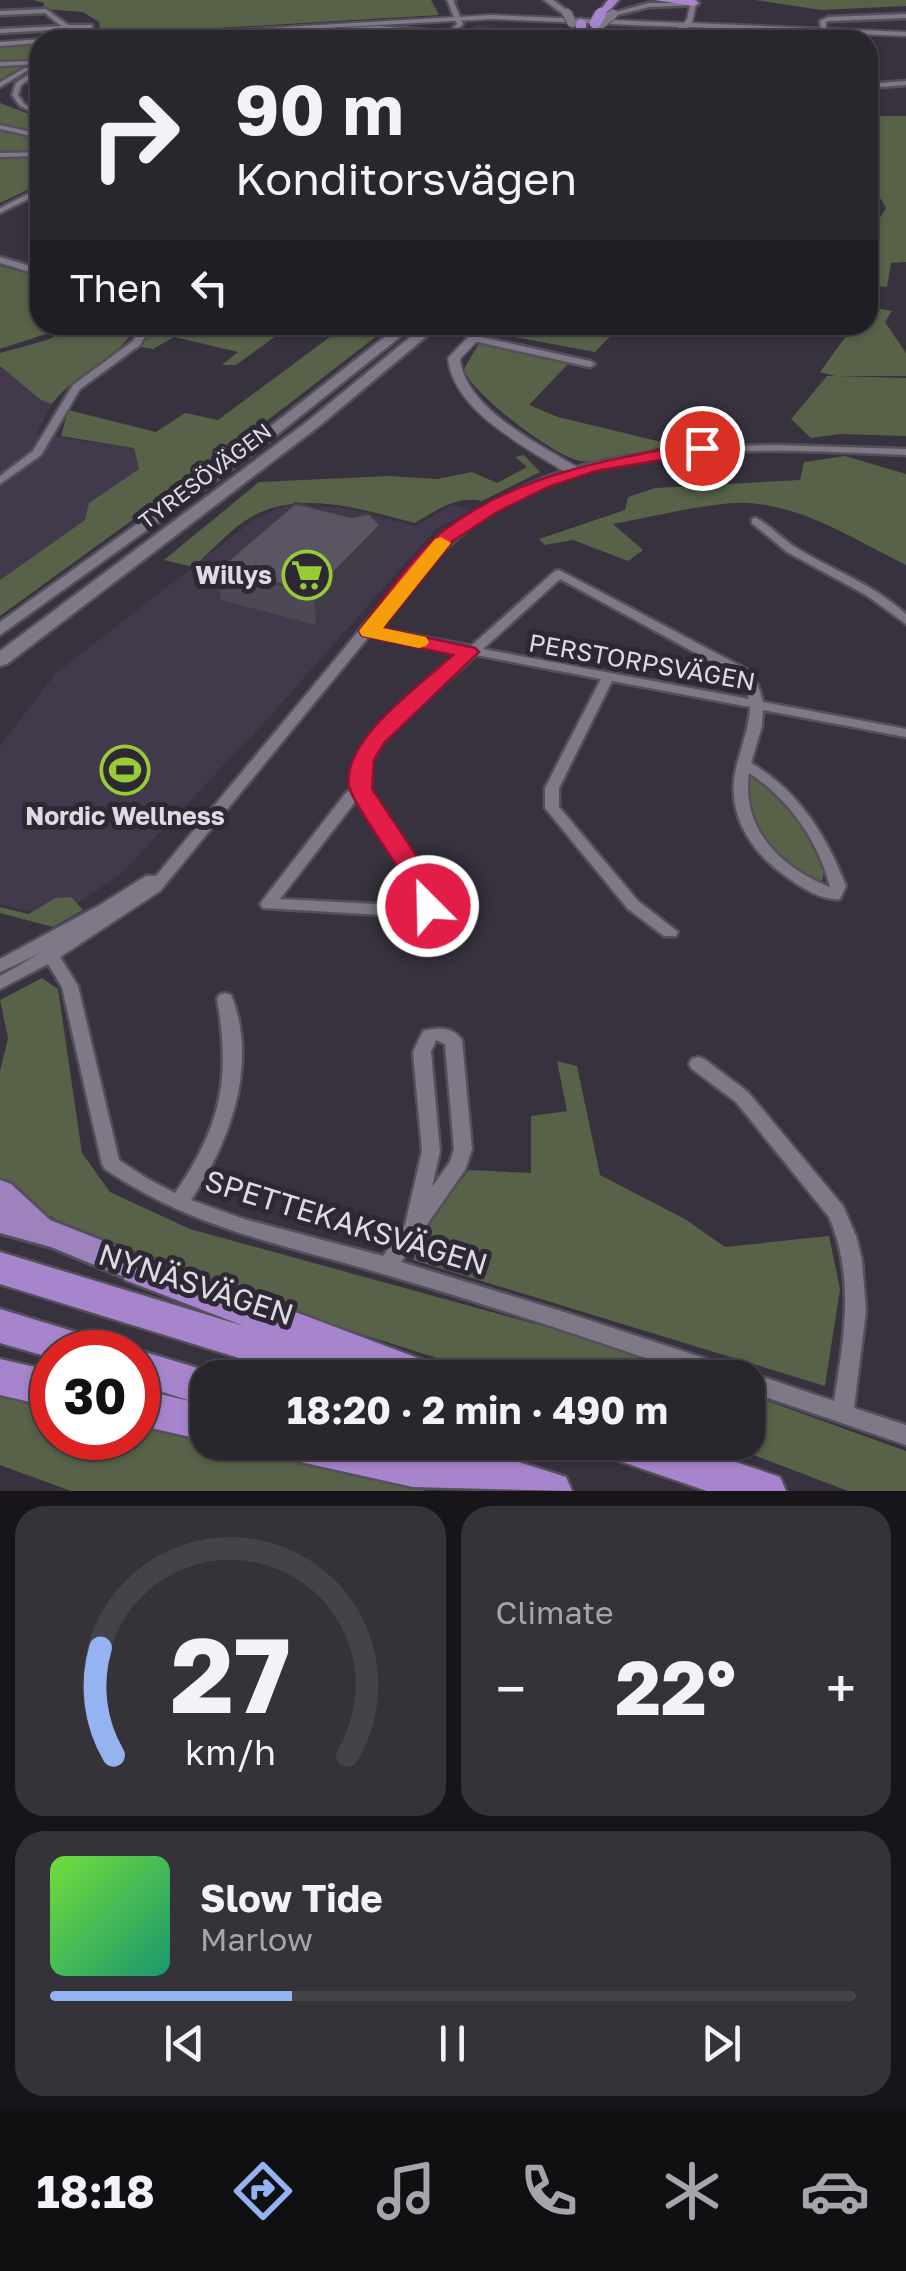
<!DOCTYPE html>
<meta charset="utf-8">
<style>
:root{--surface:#29262e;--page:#35323a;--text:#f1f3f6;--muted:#a5a5aa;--line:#45434a;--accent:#95b2f1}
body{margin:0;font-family:"Golos Text",sans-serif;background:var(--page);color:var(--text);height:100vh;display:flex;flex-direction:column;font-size:38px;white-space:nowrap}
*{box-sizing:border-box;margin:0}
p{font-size:32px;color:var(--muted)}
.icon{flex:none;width:55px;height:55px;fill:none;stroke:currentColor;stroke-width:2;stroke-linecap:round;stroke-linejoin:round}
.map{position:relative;height:1491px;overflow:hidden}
.sheet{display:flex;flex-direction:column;gap:15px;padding:15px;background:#171519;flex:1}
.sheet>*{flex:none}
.banner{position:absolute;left:30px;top:30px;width:848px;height:305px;border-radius:30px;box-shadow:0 2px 8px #0004,0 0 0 2px var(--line);background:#29262e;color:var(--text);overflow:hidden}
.speed{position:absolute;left:30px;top:1330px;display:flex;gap:20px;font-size:50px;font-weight:700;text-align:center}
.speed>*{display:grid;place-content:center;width:130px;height:130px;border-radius:50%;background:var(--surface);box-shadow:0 2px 8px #0004,0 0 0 2px var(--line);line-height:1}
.speed .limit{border:15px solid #d22;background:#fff;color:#111}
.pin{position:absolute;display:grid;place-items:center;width:85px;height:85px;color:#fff;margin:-42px;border:5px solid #fff;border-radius:50%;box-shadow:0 2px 10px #0007}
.me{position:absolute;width:110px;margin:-55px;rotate:337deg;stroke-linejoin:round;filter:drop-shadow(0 0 8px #0008)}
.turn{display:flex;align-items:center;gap:35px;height:210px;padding:0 40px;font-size:45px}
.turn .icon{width:130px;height:130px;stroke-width:2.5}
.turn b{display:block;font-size:70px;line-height:85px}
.then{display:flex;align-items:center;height:95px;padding:0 40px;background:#0003;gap:20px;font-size:38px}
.big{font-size:75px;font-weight:700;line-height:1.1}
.sheet .widget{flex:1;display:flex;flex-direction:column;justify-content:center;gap:15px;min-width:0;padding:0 35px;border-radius:30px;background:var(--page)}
.sheet .dial{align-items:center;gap:0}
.dial svg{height:260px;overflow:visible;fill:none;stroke:var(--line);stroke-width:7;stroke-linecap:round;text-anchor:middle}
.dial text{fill:var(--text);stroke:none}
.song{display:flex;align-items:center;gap:30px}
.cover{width:120px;height:120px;border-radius:15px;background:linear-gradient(135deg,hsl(100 70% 55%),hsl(160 70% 35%))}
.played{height:10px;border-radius:5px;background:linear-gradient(90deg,var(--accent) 30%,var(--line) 30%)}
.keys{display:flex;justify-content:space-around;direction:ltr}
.heat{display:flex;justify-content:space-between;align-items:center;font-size:55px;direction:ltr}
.sheet .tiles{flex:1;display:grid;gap:15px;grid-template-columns:1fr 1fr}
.widget:last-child{grid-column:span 2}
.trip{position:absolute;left:190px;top:1360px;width:575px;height:100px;border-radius:30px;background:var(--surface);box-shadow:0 2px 8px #0004,0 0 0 2px var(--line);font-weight:700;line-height:100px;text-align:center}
.tabs{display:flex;height:160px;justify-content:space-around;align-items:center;background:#100f12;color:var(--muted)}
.tabs .icon{width:70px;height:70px}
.tabs .selected{color:var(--accent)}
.tabs b{font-size:45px;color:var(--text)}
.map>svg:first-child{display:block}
.built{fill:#42394c}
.green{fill:#576248}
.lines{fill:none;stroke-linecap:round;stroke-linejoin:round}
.minor-casing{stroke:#544f5a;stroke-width:5}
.tertiary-casing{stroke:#544f5a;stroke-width:4}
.secondary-casing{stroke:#544f5a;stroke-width:5}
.trunk-casing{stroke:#544f5a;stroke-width:6}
.motorway-casing{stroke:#544f5a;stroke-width:5}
.minor{fill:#7e7887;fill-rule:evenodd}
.tertiary{fill:#7e7887;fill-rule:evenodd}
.secondary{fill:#7e7887;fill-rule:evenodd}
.trunk{fill:#9e82be;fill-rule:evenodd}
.motorway{fill:#a685cc;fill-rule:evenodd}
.secondary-bridge-casing{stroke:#544f5a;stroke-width:11;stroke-linecap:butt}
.motorway-bridge-casing{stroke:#544f5a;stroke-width:14;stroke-linecap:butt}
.secondary-bridge{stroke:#7e7887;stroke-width:9}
.motorway-bridge{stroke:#a685cc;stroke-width:11}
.wall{fill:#4e4854}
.shaded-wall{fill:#403b45}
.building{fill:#5b5462;stroke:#403b45;stroke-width:2.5}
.route{fill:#e11d48;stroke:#92132f;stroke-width:2.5}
.slow{fill:#f59e0b}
.labels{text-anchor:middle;stroke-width:10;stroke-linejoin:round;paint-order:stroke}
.far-street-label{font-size:22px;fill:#dedae3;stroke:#2d2834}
.poi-label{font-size:25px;font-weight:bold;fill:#dedae3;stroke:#2d2834;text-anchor:end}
.street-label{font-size:25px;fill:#dedae3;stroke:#2d2834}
.near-street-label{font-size:30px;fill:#dedae3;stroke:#2d2834}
</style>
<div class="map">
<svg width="906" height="1491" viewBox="0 0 906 1491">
<rect width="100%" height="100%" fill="#37323e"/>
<path class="built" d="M0 366 41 400 52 404 37 434 134 448 139 469 90 503 85 520 0 580Z
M453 504 470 510 434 531 264 723 120 875 55 918 0 904V746L56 673 256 518 285 506 341 507 416 526Z"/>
<path class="green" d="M33 0H431L439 15 101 35 99 22 83 12 44 9V3Z
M755 0H906V6L821 10Z
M37 44 40 57 0 89V46Z
M0 103 40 118V184L0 203Z
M868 116H906V262L891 263 887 287 868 285V236L886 208 881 199 868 197Z
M0 266 40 277V325H73L0 349Z
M869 307 892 311 885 322 906 353V376H836L906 378V436L840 434 811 438 791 419 827 376H835L820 372 854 325H868Z
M77 325H137C122 357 75 372 52 404L41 400 0 366V353L47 340Z
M156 325H229L266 333 279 325H291L236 365H222L238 352 174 337 153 349 141 347Z
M346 325H391L229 450 0 616V580L85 520 89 503 139 469 134 448 61 436 68 410 156 432 185 413 218 420Z
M508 325H621L595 352 499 334Z
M479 343 569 363 529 405 558 417 674 445C648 449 603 464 580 461 555 457 470 393 464 369Z
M524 455 540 472 482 501C456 495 437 510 415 523 363 510 304 489 253 516 232 527 212 551 193 567L164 560 259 482 389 476 437 479 472 472 497 483 527 467 515 457Z
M845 456 906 474V565C855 540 808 508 750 503 719 500 648 518 613 524L643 550 628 561 573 540 545 545 539 539 625 510 628 497 655 488 800 480 804 462Z
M748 777H757L800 821 824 872 822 881C791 876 754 830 746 801 745 793 747 784 748 777Z
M71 897 83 910 53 927 0 913V907L29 914 55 898Z
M42 978 58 989 82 1153 110 1192 190 1229 550 1328 698 1377H497L199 1283 67 1225 39 1210 0 1180V1071L8 1038 0 1000Z
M557 1061 577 1066 600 1175 685 1219 725 1247 829 1236 840 1289 825 1386 413 1260 437 1210 469 1170 531 1173V1116L567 1111Z
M0 1391 52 1401V1438H138V1420L207 1436 208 1442 235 1443 427 1491H71L0 1465Z
M748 1394 906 1451V1491H848L722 1443 748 1442Z"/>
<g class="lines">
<g class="minor-casing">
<path id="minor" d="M447 0H453L463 24 454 33 519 40 378 30 148 40 378 26 448 32 457 24Z
M46 9 68 25H92L93 32 88 33 87 28 0 33V29L61 26 45 13 0 15V11Z
M906 14V18L829 21 826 22V32L821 31 820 21 828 17Z
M344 34 373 38 376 40 342 37Z
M37 61 35 64 0 66V62Z
M40 67V72L21 85 18 95 24 104 40 111V115L20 106 12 95 16 83Z
M25 68 30 69 0 87V82Z
M906 81V85L868 88V84Z
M868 105 876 112V114L868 115Z
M0 125 40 134V138L0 129Z
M40 152V156L0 157V153Z
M40 188V193L0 213V208Z
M0 257 40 269V275L0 263Z
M142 325H152L140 345 80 389 41 455 0 484V476L33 451 73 385 133 341Z
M472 335 590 361 595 364 590 367 469 340 467 338Z
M774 445 906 449V455C761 449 593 436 470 528 433 556 404 593 375 628L471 646 555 571 559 570 746 669 758 685 763 702 906 729V737L763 710 762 726 751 763C799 791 826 835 846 886L840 899C821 901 799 886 784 875 749 850 726 812 736 768 741 748 749 729 750 707L612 681 559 788V807L638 901 678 932 676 936H664L628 909 545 808V788L601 679 476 655 380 742 369 760 367 789 440 899 443 903 440 907 416 917 263 908 260 904 263 900 345 794 353 787 355 760 370 736 464 653 370 635 160 891 60 957 78 986 119 1160 148 1179 175 1193C221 1127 231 1078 217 999L219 995 225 993 231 995C259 1063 230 1142 191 1200L244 1219 383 1256 405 1225 422 1151 413 1052 423 1031C437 1027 452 1026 462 1040L472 1149 465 1170 401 1262 561 1311 734 1368 741 1371 743 1374 748 1372 834 1401C844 1338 855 1277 829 1217L736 1102 692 1069 689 1064 692 1059 698 1057 704 1059 748 1092 843 1206 856 1236 862 1260 866 1311 854 1408 906 1425V1445L748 1391V1378H704C600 1342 496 1307 390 1276 288 1245 196 1231 105 1169L102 1164 62 987 48 964 0 989V976L41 953 0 972V959L100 905 146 876H156C209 812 262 748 315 684 377 610 428 537 515 491 593 451 688 447 774 445ZM560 579 736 675 745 686 749 699 483 649ZM749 773C789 799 819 842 830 887 781 868 741 829 749 773ZM358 798 426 901 414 906 280 899ZM436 1040 445 1044 454 1149 450 1162 432 1187 440 1151 431 1052Z
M756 518C770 525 781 538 795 547 832 570 873 584 906 614V624L866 595 787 552 752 523V519Z"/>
</g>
<g class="tertiary-casing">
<path id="tertiary" d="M691 0H697L692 23 906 32V36L688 27 674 40H666L679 27 491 19 104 40H58L491 15 684 23 687 19Z
M43 39 40 43 0 46V42Z
M480 325H492L460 359C465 409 541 445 580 469V475H570C529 449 453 412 448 358Z"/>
</g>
<g class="secondary-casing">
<path id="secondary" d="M447 0H455L450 3Z
M544 0H553L571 13 564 15Z
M649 3H694L698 5 649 7 613 16 609 14Z
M598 22 605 24 598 31 599 40H591L590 31Z
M400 325H415L249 457 0 635V622L239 451Z
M425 325H440L318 427 7 664 0 666V651L308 421Z"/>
</g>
<g class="trunk-casing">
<path id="trunk" d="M0 1180 11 1184 50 1220 149 1259 154 1269 149 1279 138 1283 51 1247 0 1233Z"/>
</g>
<g class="motorway-casing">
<path id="motorway" d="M608 0H619L605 15H597Z
M655 0H694L699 3 694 6Z
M581 19 586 22V40H576V22Z
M0 1252 244 1326 125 1280 120 1269 125 1258 138 1253 439 1366 445 1378H304L0 1284Z
M0 1309 102 1340 108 1352H52V1358L0 1343Z
M138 1350 221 1375 208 1378V1441L138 1425V1389L194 1402 138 1384V1352H131Z
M0 1359 52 1371V1407L0 1395Z
M277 1442H455L566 1477 572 1491 413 1487 296 1461 282 1455Z
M597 1442H676L780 1477 786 1491H707L602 1455Z"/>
</g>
<use href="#minor" class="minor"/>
<use href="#tertiary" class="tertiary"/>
<use href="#secondary" class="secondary"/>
<use href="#trunk" class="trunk"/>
<use href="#motorway" class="motorway"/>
<g class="secondary-bridge-casing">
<path id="secondary-bridge" d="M567 13 572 23
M601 24 613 14"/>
</g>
<g class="motorway-bridge-casing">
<path id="motorway-bridge" d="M595 23 601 13"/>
</g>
<use href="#secondary-bridge" class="secondary-bridge"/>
<use href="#motorway-bridge" class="motorway-bridge"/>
</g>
<path class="wall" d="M521 31V40H458V36Z
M381 525 382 556 316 625 221 600 218 569Z"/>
<path class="shaded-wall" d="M521 31V40H505Z
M381 525 382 556 316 625 314 593Z"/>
<path class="building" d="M477 26 521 31 505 40H486L458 36Z
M295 503 352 517 369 513 381 525 314 593 218 569Z"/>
<path class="route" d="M702 443 710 448 708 452 596 471 548 487 497 512 453 541 383 628 475 648 479 652 384 743 374 760 372 789 448 903 437 913H419L415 906 420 900C408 881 351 802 349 786 342 739 421 685 453 655L362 636 359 631C379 604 418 550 443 531 519 473 610 459 702 443Z"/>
<path class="slow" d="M441 537 451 543 383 628 426 637 429 642 426 646 419 648 362 636 359 631 362 627 435 539Z"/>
<defs>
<g id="supermarket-ring" transform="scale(2.5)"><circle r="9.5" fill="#2d2834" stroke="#98cb36" stroke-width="1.5"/><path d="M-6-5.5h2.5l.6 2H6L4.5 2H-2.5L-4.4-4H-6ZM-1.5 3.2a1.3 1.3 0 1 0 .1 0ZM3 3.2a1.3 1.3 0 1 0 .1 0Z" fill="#98cb36"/></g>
<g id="stadium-ring" transform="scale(2.5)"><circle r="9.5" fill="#2d2834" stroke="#98cb36" stroke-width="1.5"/><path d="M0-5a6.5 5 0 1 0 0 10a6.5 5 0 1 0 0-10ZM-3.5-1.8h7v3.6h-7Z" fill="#98cb36"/></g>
</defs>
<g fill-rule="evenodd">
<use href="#supermarket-ring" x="307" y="575"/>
<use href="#stadium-ring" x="125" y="770"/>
</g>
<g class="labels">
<g class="far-street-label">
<text transform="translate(205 476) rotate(-37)" y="8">TYRESÖVÄGEN</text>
</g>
<g class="poi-label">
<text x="272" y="584">Willys</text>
<text x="125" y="825" text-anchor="middle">Nordic Wellness</text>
</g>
<g class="street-label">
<text transform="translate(642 662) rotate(10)" y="9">PERSTORPSVÄGEN</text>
</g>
<g class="near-street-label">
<text transform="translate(346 1223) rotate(17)" y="10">SPETTEKAKSVÄGEN</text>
<text transform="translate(196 1285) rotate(18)" y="10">NYNÄSVÄGEN</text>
</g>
</g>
</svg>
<div class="speed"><div class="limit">30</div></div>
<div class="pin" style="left:702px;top:448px;background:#d93025"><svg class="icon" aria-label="arrive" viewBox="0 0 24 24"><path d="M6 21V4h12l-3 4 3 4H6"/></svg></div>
<svg class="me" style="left:428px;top:906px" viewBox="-20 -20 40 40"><circle r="17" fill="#e11d48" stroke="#fff" stroke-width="3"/><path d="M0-11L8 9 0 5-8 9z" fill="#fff"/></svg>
<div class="trip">18:20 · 2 min · 490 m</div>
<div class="banner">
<div class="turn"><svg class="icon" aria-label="right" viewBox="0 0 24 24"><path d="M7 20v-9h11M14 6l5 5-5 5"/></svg><div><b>90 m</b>Konditorsvägen</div></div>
<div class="then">Then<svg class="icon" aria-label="left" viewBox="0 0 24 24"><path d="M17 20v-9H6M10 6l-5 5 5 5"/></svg></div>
</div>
</div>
<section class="sheet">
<div class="tiles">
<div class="widget dial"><svg viewBox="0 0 100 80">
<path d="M14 69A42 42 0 1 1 86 69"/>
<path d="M14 69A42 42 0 0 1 10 36" stroke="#95b2f1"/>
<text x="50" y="56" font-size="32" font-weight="700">27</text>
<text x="50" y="72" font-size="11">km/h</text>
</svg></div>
<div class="widget"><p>Climate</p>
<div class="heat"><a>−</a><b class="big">22°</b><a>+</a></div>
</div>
<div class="widget">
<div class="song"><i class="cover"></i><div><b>Slow Tide</b><p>Marlow</p></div></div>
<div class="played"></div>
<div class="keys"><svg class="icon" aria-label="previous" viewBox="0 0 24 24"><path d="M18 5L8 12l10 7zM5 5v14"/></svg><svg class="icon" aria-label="pause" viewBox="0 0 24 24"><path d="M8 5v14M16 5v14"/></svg><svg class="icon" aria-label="next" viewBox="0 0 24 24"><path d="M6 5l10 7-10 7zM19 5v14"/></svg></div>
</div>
</div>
</section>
<nav class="tabs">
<b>18:18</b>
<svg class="icon selected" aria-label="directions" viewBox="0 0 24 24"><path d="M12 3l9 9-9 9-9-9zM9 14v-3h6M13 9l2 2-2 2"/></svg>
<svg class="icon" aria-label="music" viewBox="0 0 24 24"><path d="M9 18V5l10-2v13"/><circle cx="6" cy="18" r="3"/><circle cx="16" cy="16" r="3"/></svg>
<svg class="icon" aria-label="phone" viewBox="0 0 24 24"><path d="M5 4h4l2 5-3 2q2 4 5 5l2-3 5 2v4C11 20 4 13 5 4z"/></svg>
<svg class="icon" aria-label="climate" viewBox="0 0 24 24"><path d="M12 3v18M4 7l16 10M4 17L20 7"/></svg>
<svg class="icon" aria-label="car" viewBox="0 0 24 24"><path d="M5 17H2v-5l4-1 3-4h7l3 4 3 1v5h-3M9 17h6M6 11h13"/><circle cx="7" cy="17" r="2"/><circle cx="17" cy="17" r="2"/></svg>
</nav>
